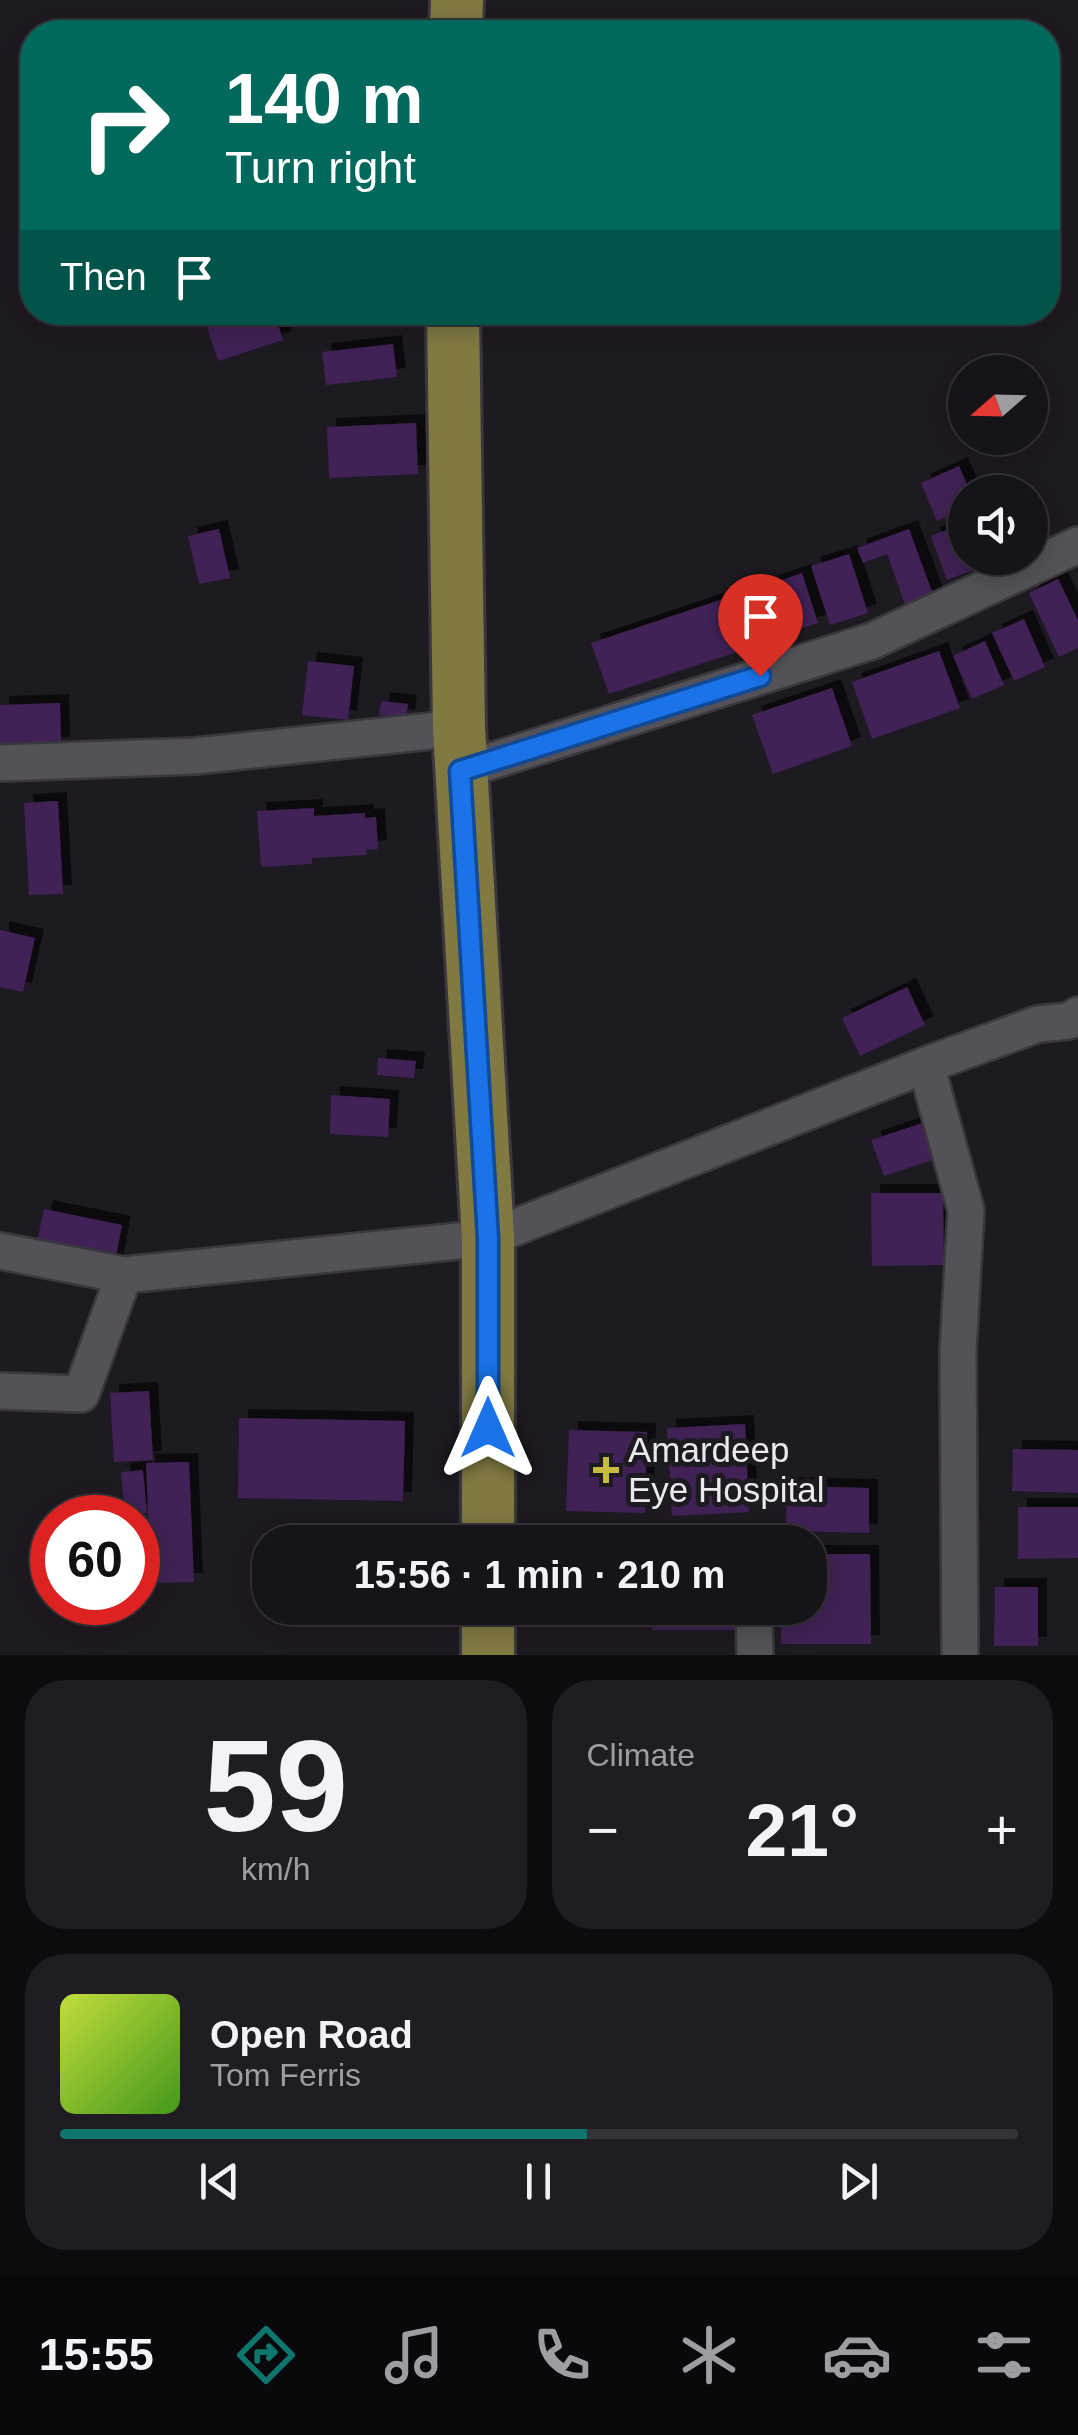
<!DOCTYPE html>
<meta charset="utf-8">
<style>
:root{--surface:#161419;--page:#1f1d22;--text:#f1f3f6;--muted:#9e9ea2;--line:#353338;--accent:#0f766e}
body{margin:0;font-family:Arial,sans-serif;background:var(--page);color:var(--text);height:100vh;display:flex;flex-direction:column;font-size:38px;white-space:nowrap}
*{box-sizing:border-box;margin:0}
p{font-size:32px;color:var(--muted)}
.icon{flex:none;width:55px;height:55px;fill:none;stroke:currentColor;stroke-width:2;stroke-linecap:round;stroke-linejoin:round}
.map{position:relative;height:1655px;overflow:hidden}
.panel{display:flex;flex-direction:column;gap:25px;padding:25px;background:#0c0b0e;flex:1}
.panel>*{flex:none}
.guide{position:absolute;left:20px;top:20px;width:1040px;height:305px;border-radius:40px;box-shadow:0 5px 25px #0003,0 0 0 2px var(--line);background:#00695c;color:#fff;overflow:hidden}
.needle{width:65px;rotate:250deg}
.buttons{position:absolute;left:948px;top:355px;display:grid;gap:20px}
.buttons a{display:grid;place-items:center;width:100px;height:100px;border-radius:50%;background:var(--surface);box-shadow:0 5px 25px #0003,0 0 0 2px var(--line);font-size:50px}
.speed{position:absolute;left:30px;top:1495px;display:flex;gap:20px;font-size:50px;font-weight:700;text-align:center}
.speed>*{display:grid;place-content:center;width:130px;height:130px;border-radius:50%;background:var(--surface);box-shadow:0 5px 25px #0003,0 0 0 2px var(--line);line-height:1}
.speed .limit{border:15px solid #d22;background:#fff;color:#111}
.pin{position:absolute;display:grid;place-items:center;width:85px;height:85px;color:#fff;margin:-102px -42px;border-radius:50% 50% 50% 0;rotate:-45deg;box-shadow:0 0 10px #0007}
.pin .icon{rotate:45deg}
.me{position:absolute;width:110px;margin:-55px;rotate:0deg;stroke-linejoin:round;filter:drop-shadow(0 0 8px #0008)}
.turn{display:flex;align-items:center;gap:35px;height:210px;padding:0 40px;font-size:45px}
.turn .icon{width:130px;height:130px;stroke-width:2.5}
.turn b{display:block;font-size:70px;line-height:85px}
.then{display:flex;align-items:center;height:95px;padding:0 40px;background:#0003;gap:20px;font-size:38px}
.big{font-size:75px;font-weight:700;line-height:1.1}
.panel .widget{flex:1;display:flex;flex-direction:column;justify-content:center;gap:15px;min-width:0;padding:0 35px;border-radius:40px;background:var(--page)}
.panel .dial{align-items:center;gap:0}
.dial b{font-size:130px;line-height:1}
.song{display:flex;align-items:center;gap:30px}
.cover{width:120px;height:120px;border-radius:15px;background:linear-gradient(135deg,hsl(70 70% 55%),hsl(100 70% 35%))}
.played{height:10px;border-radius:5px;background:linear-gradient(90deg,var(--accent) 55%,var(--line) 55%)}
.keys{display:flex;justify-content:space-around;direction:ltr}
.heat{display:flex;justify-content:space-between;align-items:center;font-size:55px;direction:ltr}
.panel .tiles{flex:1;display:grid;gap:25px;grid-template-columns:1fr 1fr}
.widget:last-child{grid-column:span 2}
.trip{position:absolute;left:252px;top:1525px;width:575px;height:100px;border-radius:40px;background:var(--surface);box-shadow:0 5px 25px #0003,0 0 0 2px var(--line);font-weight:700;line-height:100px;text-align:center}
.tab-bar{display:flex;height:160px;justify-content:space-around;align-items:center;background:#09080a;color:var(--muted)}
.tab-bar .icon{width:70px;height:70px}
.tab-bar .selected{color:var(--accent)}
.tab-bar b{font-size:45px;color:var(--text)}
.map>svg:first-child{display:block}
.building{fill:#412156;filter:url(#shadow)}
.lines{fill:none;stroke-linecap:round;stroke-linejoin:round}
.minor-casing{stroke:#3a383c;stroke-width:40}
.primary-casing{stroke:#3a383c;stroke-width:58}
.minor{stroke:#555159;stroke-width:35}
.primary{stroke:#807942;stroke-width:52}
.route-casing{stroke:#114b97;stroke-width:25}
.route{stroke:#1a73e8;stroke-width:18}
.poi-dot{fill:#c7bb3b;stroke:#1e1a21;stroke-width:4}
.labels{text-anchor:middle;stroke-width:10;stroke-linejoin:round;paint-order:stroke}
.poi-label{font-size:35px;fill:#ebe9ed;stroke:#1e1a21;text-anchor:start}
</style>
<div class="map">
<svg width="1078" height="1655" viewBox="0 0 1078 1655">
<defs>
<filter id="shadow"><feDropShadow dx="9" dy="-9" stdDeviation="0" flood-color="#0009"/></filter>
</defs>
<rect width="100%" height="100%" fill="#1e1a21"/>
<path class="building" d="M202 312H274L283 340 218 361Z
M393 344 397 377 326 385 322 352Z
M416 423 418 474 329 478 327 427Z
M959 466 970 492H965V509L937 521 921 483Z
M965 523V558H989L991 563 947 580 931 536Z
M219 529 230 578 199 584 188 536Z
M909 529 934 597 906 607 887 554 863 563 857 548Z
M849 554 868 613 830 625 811 566Z
M802 573 818 623 751 645 735 596Z
M1058 579 1078 620V648L1059 657 1029 593Z
M723 599 740 651 609 694 591 643Z
M1024 619 1045 667 1014 681 992 633Z
M985 641 1004 685 972 699 953 656Z
M939 651 960 708 872 739 852 682Z
M308 661 354 666 348 720 302 715Z
M832 688 852 746 773 774 752 715Z
M381 701 408 704 406 719 379 715Z
M60 703 61 746 0 748V705Z
M58 801 63 894 29 895 24 803Z
M314 808V816L365 813V818L376 817 378 849 366 850 367 855 312 858V864L261 867 257 811Z
M0 930 35 938 23 992 0 987Z
M907 987 925 1025 860 1056 842 1018Z
M378 1058 416 1061 414 1078 377 1075Z
M331 1095 390 1099 388 1137 330 1134Z
M938 1118 950 1154 884 1176 871 1140Z
M871 1193H943L944 1265 872 1266Z
M44 1209 122 1225 112 1277 33 1261Z
M149 1391 153 1460 114 1462 110 1393Z
M239 1418 405 1421 403 1501 238 1498Z
M745 1424 749 1512 672 1516 667 1428Z
M569 1430 647 1432 645 1513 566 1511Z
M1013 1449 1078 1450V1493L1012 1491Z
M189 1462 194 1582 151 1583 146 1463Z
M143 1470 147 1513 125 1515 121 1472Z
M787 1486 869 1488V1533L786 1531Z
M1018 1507H1078V1558L1018 1559Z
M737 1536V1542H652V1537Z
M810 1554H870L871 1644H781V1608H810Z
M259 1587 270 1588V1605L257 1603Z
M995 1587H1038V1646H994Z
M652 1608H738V1630H652Z"/>
<g class="lines">
<g class="minor-casing">
<path id="minor" d="M0 763 196 756 459 728
M460 771 872 641 1078 545
M926 1065 966 1210 958 1351 960 1655
M0 1251 124 1275 488 1238 926 1065 1038 1024 1069 1021 1078 1015
M0 1391 81 1394 124 1275
M754 1608 755 1655"/>
</g>
<g class="primary-casing">
<path id="primary" d="M456 32 457 0
M453 312 459 728 488 1238V1542
M488 1655V1608"/>
</g>
<use href="#minor" class="minor"/>
<use href="#primary" class="primary"/>
</g>
<g class="lines">
<g class="route-casing">
<path id="route" d="M488 1428V1238L460 771 760 676"/>
</g>
<use href="#route" class="route"/>
</g>
<path class="poi-dot" d="M601 1455h10v10h10v10h-10v10h-10v-10h-10v-10h10z"/>
<g class="labels">
<g class="poi-label">
<text x="628" y="1462">Amardeep<tspan x="628" dy="40">Eye Hospital</tspan></text>
</g>
</g>
</svg>
<div class="buttons">
<a><svg class="needle" viewBox="-14 -14 28 28"><path d="M0-13l5 13h-10z" fill="#e53935"/><path d="M0 13l5-13h-10z" fill="#9e9ea2"/></svg></a>
<a><svg class="icon" aria-label="sound" viewBox="0 0 24 24"><path d="M4 9h4l5-4v14l-5-4H4zM17 9q2 3 0 6"/></svg></a>
</div>
<div class="speed"><div class="limit">60</div></div>
<div class="pin" style="left:760px;top:676px;background:#d93025"><svg class="icon" aria-label="arrive" viewBox="0 0 24 24"><path d="M6 21V4h12l-3 4 3 4H6"/></svg></div>
<svg class="me" style="left:488px;top:1428px" viewBox="-20 -20 40 40"><path d="M0-17L14 15 0 8-14 15z" fill="#1a73e8" stroke="#fff" stroke-width="4"/></svg>
<div class="trip">15:56 · 1 min · 210 m</div>
<div class="guide">
<div class="turn"><svg class="icon" aria-label="right" viewBox="0 0 24 24"><path d="M7 20v-9h11M14 6l5 5-5 5"/></svg><div><b>140 m</b>Turn right</div></div>
<div class="then">Then<svg class="icon" aria-label="arrive" viewBox="0 0 24 24"><path d="M6 21V4h12l-3 4 3 4H6"/></svg></div>
</div>
</div>
<section class="panel">
<div class="tiles">
<div class="widget dial"><b>59</b><p>km/h</p></div>
<div class="widget"><p>Climate</p>
<div class="heat"><a>−</a><b class="big">21°</b><a>+</a></div>
</div>
<div class="widget">
<div class="song"><i class="cover"></i><div><b>Open Road</b><p>Tom Ferris</p></div></div>
<div class="played"></div>
<div class="keys"><svg class="icon" aria-label="previous" viewBox="0 0 24 24"><path d="M18 5L8 12l10 7zM5 5v14"/></svg><svg class="icon" aria-label="pause" viewBox="0 0 24 24"><path d="M8 5v14M16 5v14"/></svg><svg class="icon" aria-label="next" viewBox="0 0 24 24"><path d="M6 5l10 7-10 7zM19 5v14"/></svg></div>
</div>
</div>
</section>
<nav class="tab-bar">
<b>15:55</b>
<svg class="icon selected" aria-label="directions" viewBox="0 0 24 24"><path d="M12 3l9 9-9 9-9-9zM9 14v-3h6M13 9l2 2-2 2"/></svg>
<svg class="icon" aria-label="music" viewBox="0 0 24 24"><path d="M9 18V5l10-2v13"/><circle cx="6" cy="18" r="3"/><circle cx="16" cy="16" r="3"/></svg>
<svg class="icon" aria-label="phone" viewBox="0 0 24 24"><path d="M5 4h4l2 5-3 2q2 4 5 5l2-3 5 2v4C11 20 4 13 5 4z"/></svg>
<svg class="icon" aria-label="climate" viewBox="0 0 24 24"><path d="M12 3v18M4 7l16 10M4 17L20 7"/></svg>
<svg class="icon" aria-label="car" viewBox="0 0 24 24"><path d="M5 17H2v-5l4-1 3-4h7l3 4 3 1v5h-3M9 17h6M6 11h13"/><circle cx="7" cy="17" r="2"/><circle cx="17" cy="17" r="2"/></svg>
<svg class="icon" aria-label="filters" viewBox="0 0 24 24"><path d="M4 7h16M4 17h16"/><circle cx="9" cy="7" r="2"/><circle cx="15" cy="17" r="2"/></svg>
</nav>
